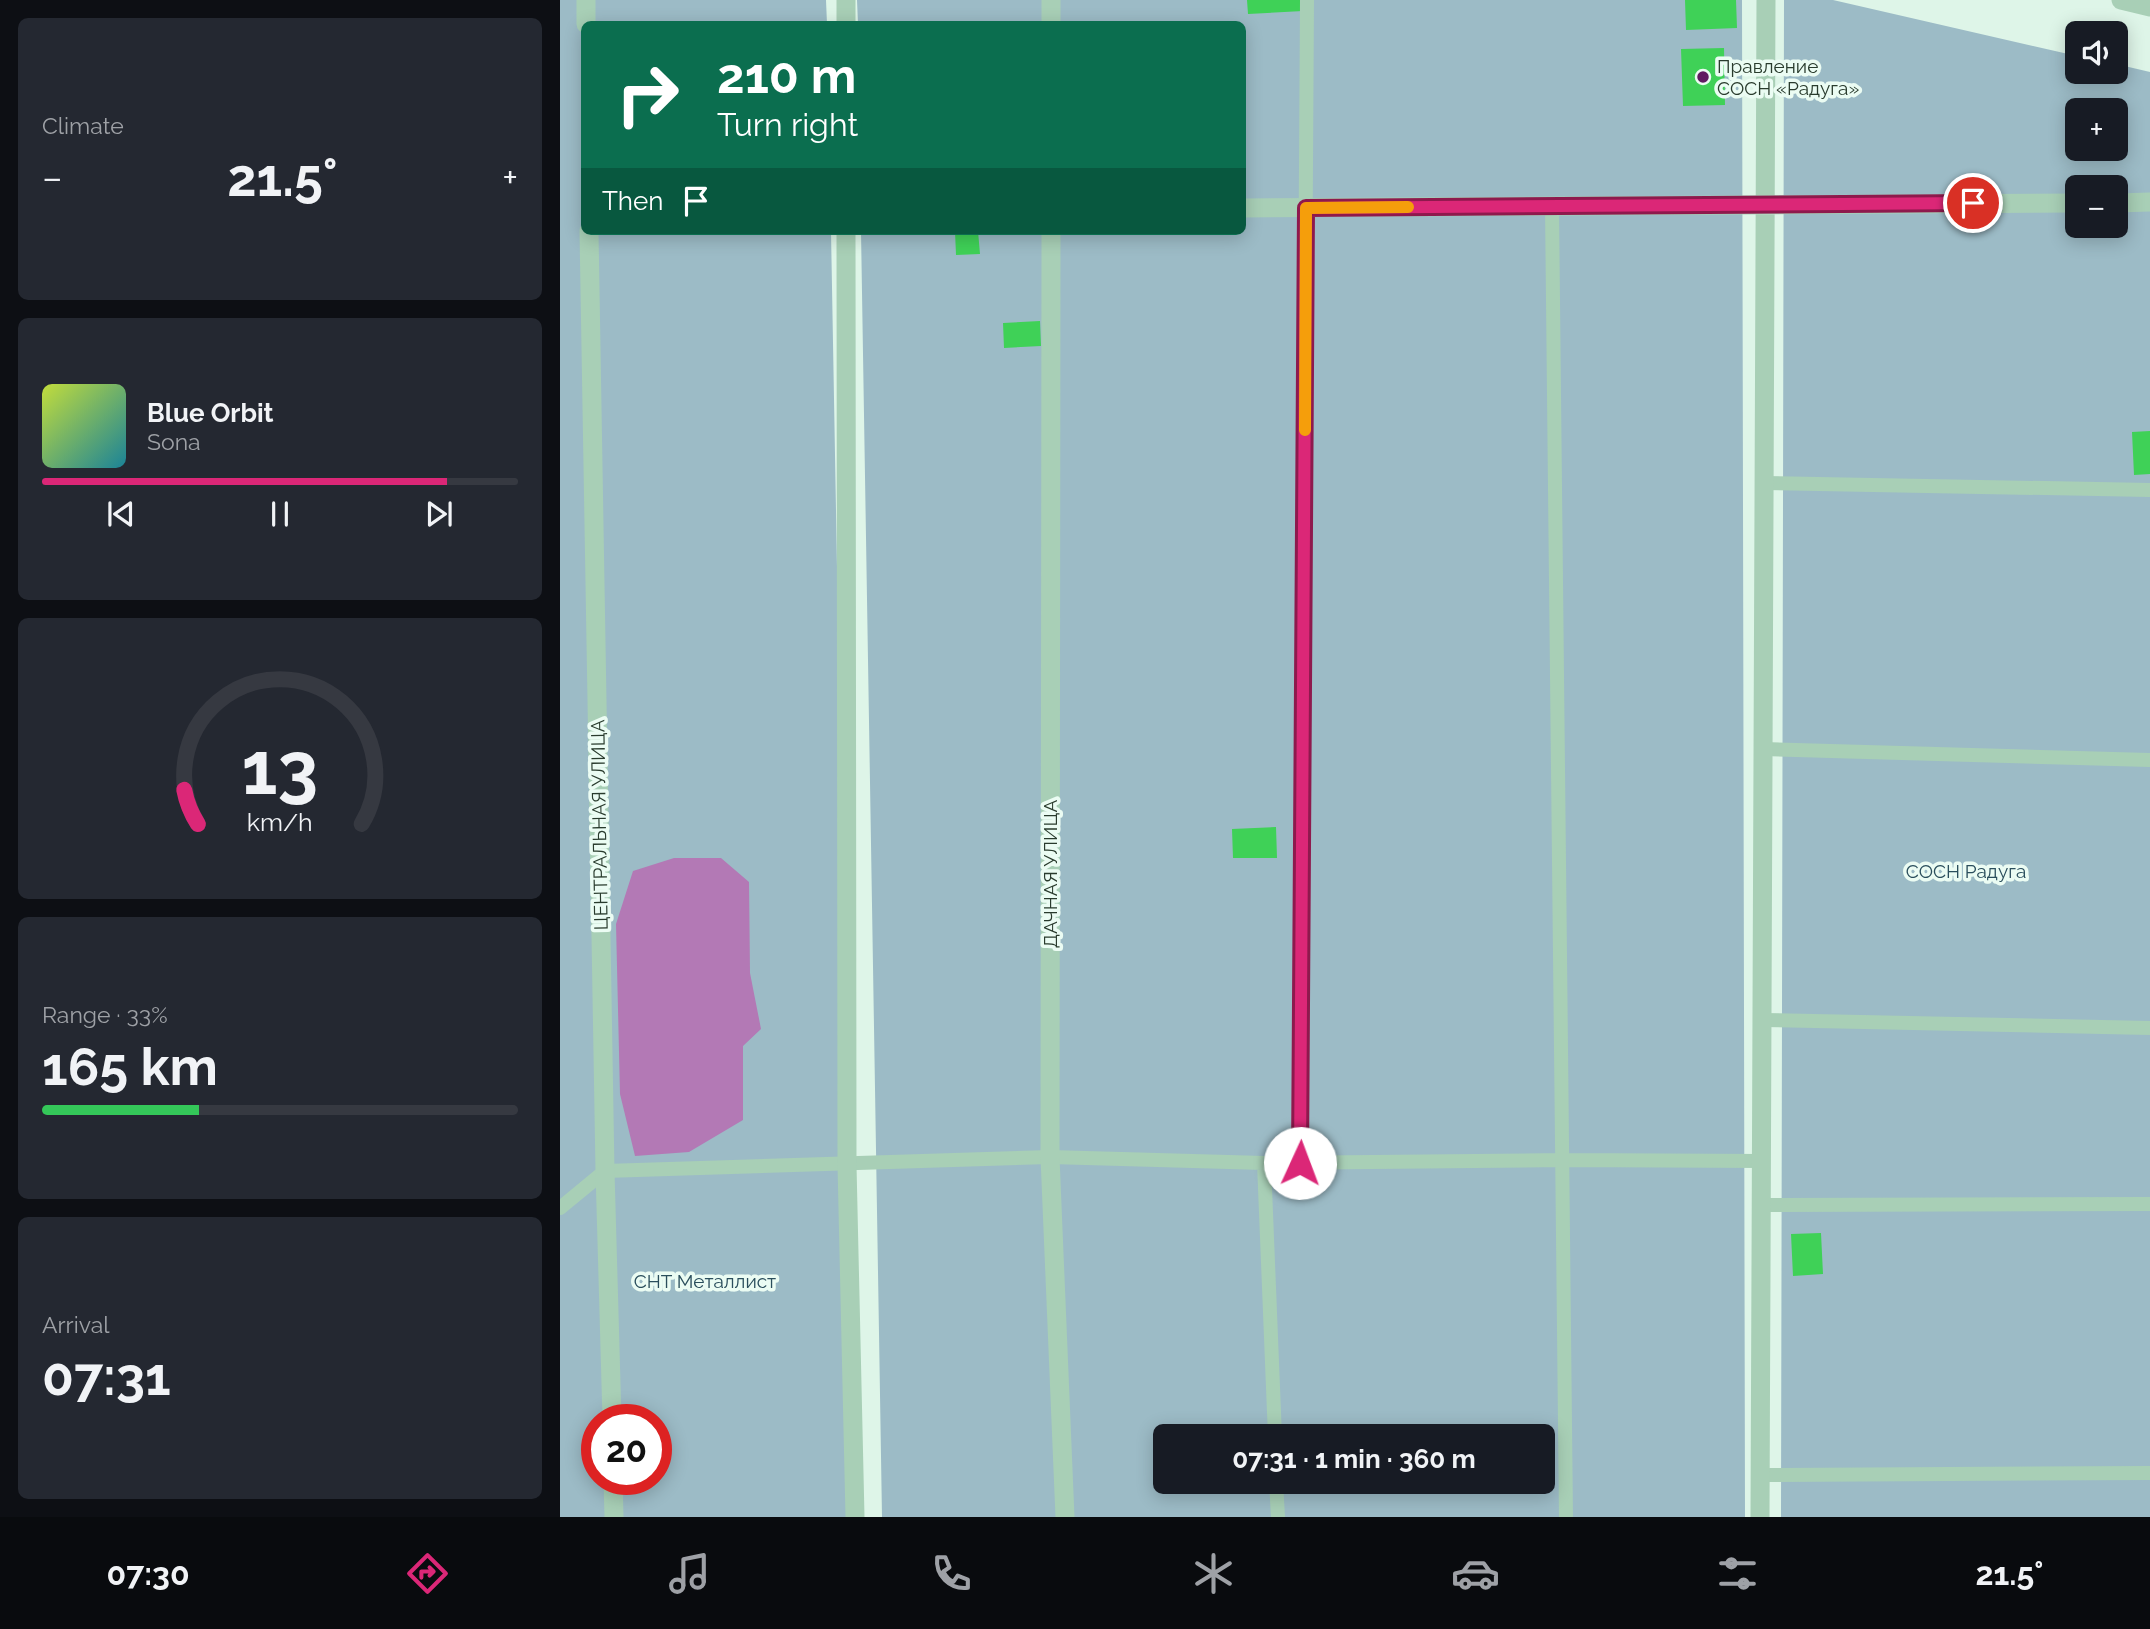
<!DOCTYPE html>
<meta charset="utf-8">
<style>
:root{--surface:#171b24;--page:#242831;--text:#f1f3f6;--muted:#9ea1a6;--line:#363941;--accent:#db2777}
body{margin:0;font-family:Raleway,sans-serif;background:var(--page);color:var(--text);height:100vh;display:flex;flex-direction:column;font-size:26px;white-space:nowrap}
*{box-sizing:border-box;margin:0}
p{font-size:23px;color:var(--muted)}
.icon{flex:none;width:38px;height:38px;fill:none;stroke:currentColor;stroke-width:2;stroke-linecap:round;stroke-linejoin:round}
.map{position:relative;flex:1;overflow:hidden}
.side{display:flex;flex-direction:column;gap:18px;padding:18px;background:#0d0f14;width:560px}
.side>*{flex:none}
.guide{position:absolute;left:21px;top:21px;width:665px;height:214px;border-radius:10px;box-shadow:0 4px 18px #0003;background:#0b6e4f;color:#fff;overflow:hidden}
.tools{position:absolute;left:1505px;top:21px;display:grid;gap:14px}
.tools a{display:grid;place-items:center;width:63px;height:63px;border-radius:10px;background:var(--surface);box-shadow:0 4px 18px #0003;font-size:35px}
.speed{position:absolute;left:21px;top:1404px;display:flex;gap:14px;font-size:35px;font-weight:700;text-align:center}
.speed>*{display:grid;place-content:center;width:91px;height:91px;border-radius:50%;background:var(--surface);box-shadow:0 4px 18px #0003;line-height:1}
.speed .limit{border:10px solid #d22;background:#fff;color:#111}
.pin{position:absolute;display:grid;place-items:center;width:60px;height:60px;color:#fff;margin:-30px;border:4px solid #fff;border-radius:50%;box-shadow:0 2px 7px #0007}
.me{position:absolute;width:77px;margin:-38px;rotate:2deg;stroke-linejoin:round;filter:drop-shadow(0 0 5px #0008)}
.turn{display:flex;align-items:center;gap:24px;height:147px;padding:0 21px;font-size:32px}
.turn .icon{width:91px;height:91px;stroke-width:2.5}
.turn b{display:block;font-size:49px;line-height:60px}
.then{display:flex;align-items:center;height:66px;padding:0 21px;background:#0003;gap:14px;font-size:26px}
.big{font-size:52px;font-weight:700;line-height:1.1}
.side .tile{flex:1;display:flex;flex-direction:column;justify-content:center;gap:10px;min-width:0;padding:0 24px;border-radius:10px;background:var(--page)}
.side .dial{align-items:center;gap:0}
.dial svg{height:182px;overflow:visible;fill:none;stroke:var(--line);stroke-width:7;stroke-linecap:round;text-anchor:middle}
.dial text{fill:var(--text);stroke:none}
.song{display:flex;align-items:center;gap:21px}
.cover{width:84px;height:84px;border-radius:10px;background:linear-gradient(135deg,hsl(70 70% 55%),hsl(190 70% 35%))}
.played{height:7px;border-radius:4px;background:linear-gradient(90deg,var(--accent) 85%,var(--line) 85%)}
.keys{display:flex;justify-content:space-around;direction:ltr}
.heat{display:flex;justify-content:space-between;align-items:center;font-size:38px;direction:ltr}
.charge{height:10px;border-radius:5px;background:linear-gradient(90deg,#34c759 33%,var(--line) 0)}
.trip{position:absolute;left:593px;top:1424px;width:402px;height:70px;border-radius:10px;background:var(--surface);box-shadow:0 4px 18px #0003;font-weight:700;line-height:70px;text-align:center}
.tab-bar{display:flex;height:112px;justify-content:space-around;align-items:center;background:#090b0e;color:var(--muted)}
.tab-bar .icon{width:49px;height:49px}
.tab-bar .on{color:var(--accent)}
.tab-bar b{font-size:32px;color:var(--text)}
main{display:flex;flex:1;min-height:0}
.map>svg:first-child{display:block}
.green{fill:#9cbbc6;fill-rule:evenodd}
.water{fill:#b379b5}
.building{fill:#3fd157}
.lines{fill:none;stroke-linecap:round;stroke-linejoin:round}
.service{stroke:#a8cfb6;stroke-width:14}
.minor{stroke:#a8cfb6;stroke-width:19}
.tertiary{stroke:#a8cfb6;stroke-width:19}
.route-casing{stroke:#8e194d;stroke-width:18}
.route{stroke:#db2777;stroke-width:12}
.slow{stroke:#f59e0b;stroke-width:12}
.poi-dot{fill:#601a61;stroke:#ebfcf3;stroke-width:2.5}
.labels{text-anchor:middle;stroke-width:7;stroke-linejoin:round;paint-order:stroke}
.poi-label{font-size:19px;fill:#293b2d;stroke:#ebfcf3;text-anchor:start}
.street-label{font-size:19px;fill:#293b2d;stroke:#ebfcf3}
.park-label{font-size:19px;fill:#2a4e5c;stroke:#ebfcf3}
</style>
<main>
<section class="side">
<div class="tile"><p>Climate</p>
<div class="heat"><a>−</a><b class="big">21.5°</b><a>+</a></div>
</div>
<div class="tile">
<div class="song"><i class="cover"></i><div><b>Blue Orbit</b><p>Sona</p></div></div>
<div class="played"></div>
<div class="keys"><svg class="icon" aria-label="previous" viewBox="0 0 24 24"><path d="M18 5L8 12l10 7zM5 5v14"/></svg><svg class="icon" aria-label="pause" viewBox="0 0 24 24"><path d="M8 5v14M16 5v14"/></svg><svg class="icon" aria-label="next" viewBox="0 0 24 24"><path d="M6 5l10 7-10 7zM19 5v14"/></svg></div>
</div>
<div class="tile dial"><svg viewBox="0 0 100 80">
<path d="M14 69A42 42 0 1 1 86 69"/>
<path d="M14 69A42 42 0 0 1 8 54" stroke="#db2777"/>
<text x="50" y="56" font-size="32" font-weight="700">13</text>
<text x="50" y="72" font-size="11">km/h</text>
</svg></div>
<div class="tile"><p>Range · 33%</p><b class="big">165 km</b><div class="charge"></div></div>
<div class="tile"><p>Arrival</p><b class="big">07:31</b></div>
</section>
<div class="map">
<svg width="1590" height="1517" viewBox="0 0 1590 1517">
<rect width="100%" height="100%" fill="#def5e8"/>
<path class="green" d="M0 0H266L267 24H24V231H271L294 1517H0ZM37 1419H96V1479H37Z
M297 0H1182L1185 1517H322L301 231H682V24H298ZM606 1437H984V1482H606Z
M1224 0H1273L1517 56V72H1556V64L1590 72V1517H1221ZM1517 110H1556V149H1517ZM1517 187H1556V226H1517Z"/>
<path class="water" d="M114 858H161L189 882 190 973 201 1029 183 1046V1120L129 1152 75 1156 60 1094 56 924 73 871Z"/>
<path class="building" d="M687 0H742L743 11 688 14Z
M1125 0H1176L1177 28 1126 30Z
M1164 48 1165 105 1123 106 1121 49Z
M395 231H418L420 254 396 255Z
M480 321 481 346 444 348 443 323Z
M1590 431V474L1574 475 1572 432Z
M716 827 717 858H673L672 829Z
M1261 1233 1263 1274 1233 1276 1231 1234Z"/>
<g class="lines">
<path class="service" d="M992 207 1006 1517
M1204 483 1590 490
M1203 749 1590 760
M1202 1020 1590 1028
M740 1163 747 0
M1201 1205 1590 1204
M0 1208 45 1171 490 1157 704 1163
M715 1437 704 1163 1004 1160 1201 1161
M1200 1475 1590 1473
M716 1482 718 1517"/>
<path class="minor" d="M26 0V24
M286 0V24
M491 24V0
M1556 203 1590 202
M682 208 1517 203
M29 231 45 1171 52 1419
M286 231 287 1165 295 1517
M491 231 490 1157 505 1517
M53 1479 54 1517
M1200 1517 1206 0"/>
<path class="tertiary" d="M1561 0 1590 7"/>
</g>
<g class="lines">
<g class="route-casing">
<path id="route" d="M740 1163 746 208 1413 203"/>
</g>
<use href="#route" class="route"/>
<path class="slow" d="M745 430 746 208 848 207"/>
</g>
<circle class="poi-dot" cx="1143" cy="77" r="7"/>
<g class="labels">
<g class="poi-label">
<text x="1157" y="73">Правление<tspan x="1157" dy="22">СОСН «Радуга»</tspan></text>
</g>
<g class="street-label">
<text transform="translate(39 825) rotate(-91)" y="7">ЦЕНТРАЛЬНАЯ УЛИЦА</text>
<text transform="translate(490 874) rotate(-90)" y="7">ДАЧНАЯ УЛИЦА</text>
</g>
<g class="park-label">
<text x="1406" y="878">СОСН Радуга</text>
<text x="145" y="1288">СНТ Металлист</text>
</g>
</g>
</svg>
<div class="tools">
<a><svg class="icon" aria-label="sound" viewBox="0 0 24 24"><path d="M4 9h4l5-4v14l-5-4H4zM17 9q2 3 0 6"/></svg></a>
<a>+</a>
<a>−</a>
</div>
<div class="speed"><div class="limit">20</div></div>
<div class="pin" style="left:1413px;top:203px;background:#d93025"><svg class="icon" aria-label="arrive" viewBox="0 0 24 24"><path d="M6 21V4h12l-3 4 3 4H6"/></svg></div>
<svg class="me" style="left:740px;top:1163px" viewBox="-20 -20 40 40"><circle r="19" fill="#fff"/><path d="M0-13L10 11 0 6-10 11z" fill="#db2777"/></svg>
<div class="trip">07:31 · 1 min · 360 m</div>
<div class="guide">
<div class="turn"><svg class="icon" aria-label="right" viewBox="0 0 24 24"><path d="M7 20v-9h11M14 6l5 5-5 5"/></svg><div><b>210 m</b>Turn right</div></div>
<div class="then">Then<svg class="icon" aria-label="arrive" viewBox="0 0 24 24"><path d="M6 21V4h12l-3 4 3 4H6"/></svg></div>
</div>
</div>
</main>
<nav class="tab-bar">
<b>07:30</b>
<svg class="icon on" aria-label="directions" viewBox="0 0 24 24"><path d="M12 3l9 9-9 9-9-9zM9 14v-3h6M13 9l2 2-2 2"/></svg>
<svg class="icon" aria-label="music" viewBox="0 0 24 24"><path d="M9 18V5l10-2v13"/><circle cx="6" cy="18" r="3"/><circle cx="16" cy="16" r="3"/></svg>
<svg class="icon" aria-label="phone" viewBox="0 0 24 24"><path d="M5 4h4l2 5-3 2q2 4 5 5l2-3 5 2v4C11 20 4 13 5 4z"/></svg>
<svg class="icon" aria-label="climate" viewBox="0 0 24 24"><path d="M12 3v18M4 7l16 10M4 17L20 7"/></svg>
<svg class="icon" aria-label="car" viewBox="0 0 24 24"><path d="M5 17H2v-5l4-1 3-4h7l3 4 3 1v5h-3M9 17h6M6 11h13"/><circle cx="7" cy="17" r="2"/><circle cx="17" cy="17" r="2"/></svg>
<svg class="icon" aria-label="filters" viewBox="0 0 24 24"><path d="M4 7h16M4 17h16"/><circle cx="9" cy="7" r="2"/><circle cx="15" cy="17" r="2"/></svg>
<b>21.5°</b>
</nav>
